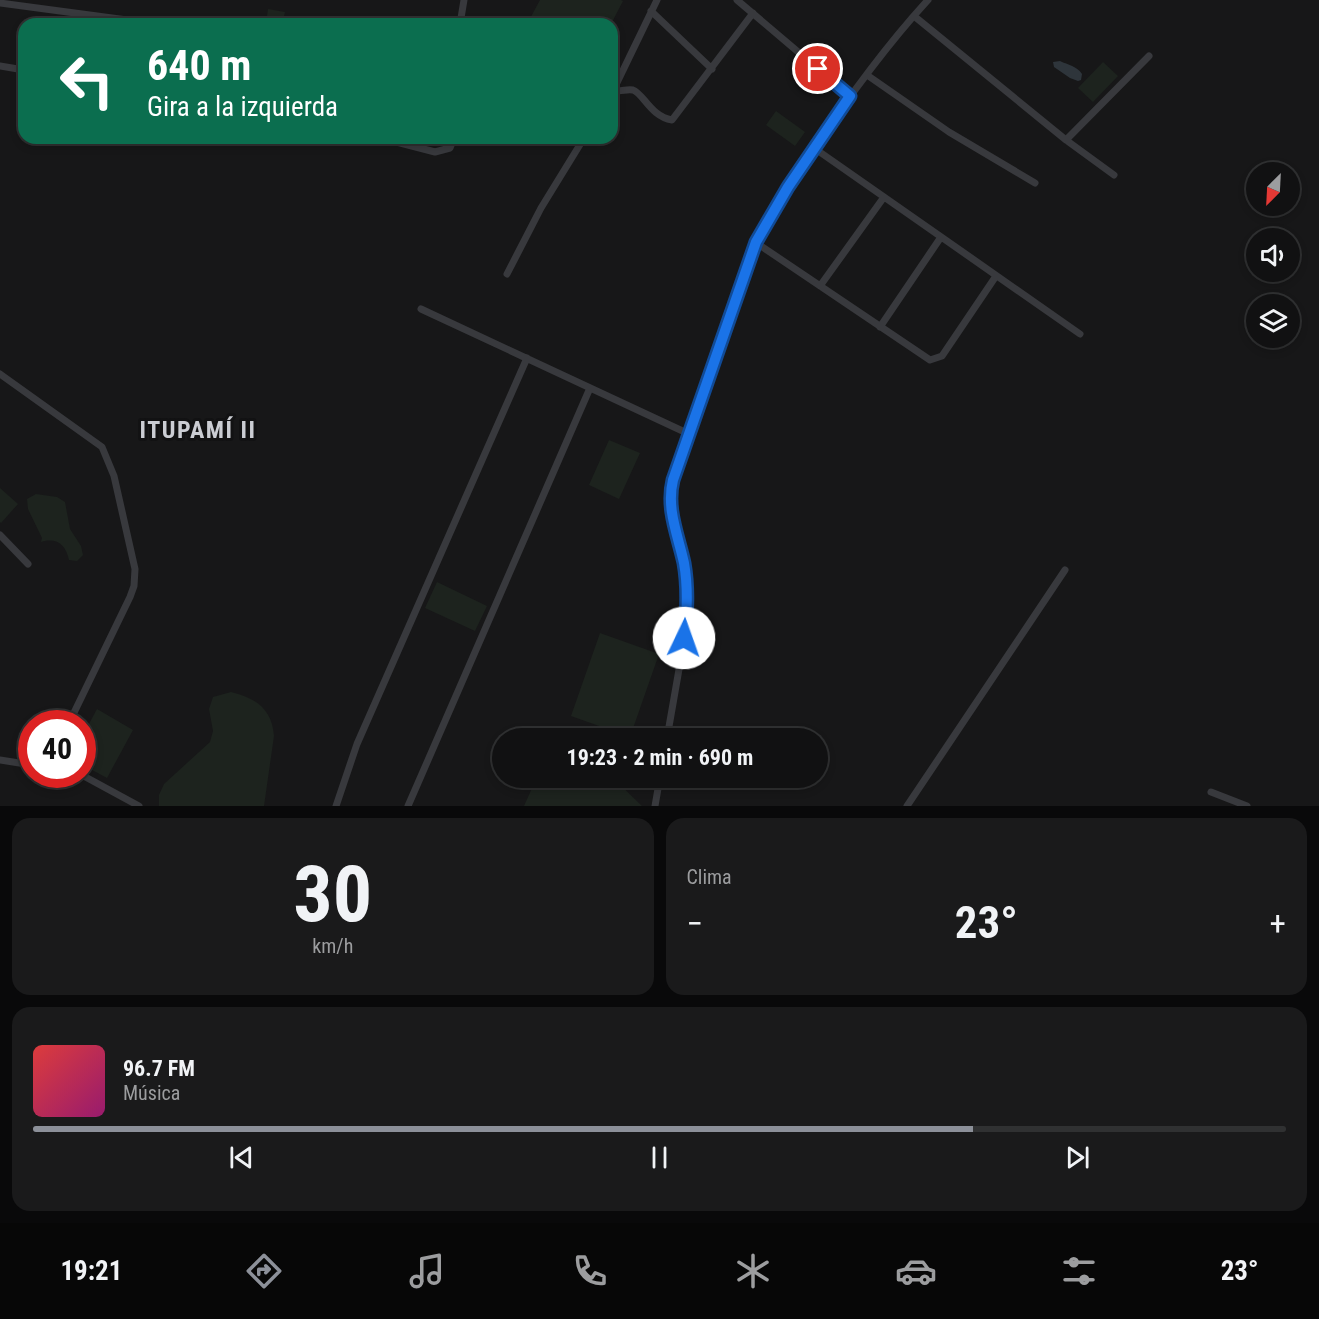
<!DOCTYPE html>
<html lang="es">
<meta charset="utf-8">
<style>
:root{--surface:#111112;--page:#1a1a1b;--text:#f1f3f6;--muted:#9c9d9f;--line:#303132;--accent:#8c9099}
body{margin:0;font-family:"Roboto Condensed",sans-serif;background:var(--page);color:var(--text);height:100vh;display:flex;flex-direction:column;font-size:22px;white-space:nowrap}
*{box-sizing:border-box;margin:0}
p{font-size:20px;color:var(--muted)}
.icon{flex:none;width:33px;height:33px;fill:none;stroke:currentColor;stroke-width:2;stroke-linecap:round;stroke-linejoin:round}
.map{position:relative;height:806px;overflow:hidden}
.details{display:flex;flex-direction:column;gap:12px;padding:12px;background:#09090a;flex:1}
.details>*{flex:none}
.guide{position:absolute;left:18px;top:18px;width:600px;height:126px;border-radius:18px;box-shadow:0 3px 9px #0003,0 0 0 2px var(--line);background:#0b6e4f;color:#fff;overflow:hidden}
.needle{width:39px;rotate:204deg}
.controls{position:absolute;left:1246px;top:162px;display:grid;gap:12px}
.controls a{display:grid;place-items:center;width:54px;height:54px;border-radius:50%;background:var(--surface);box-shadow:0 3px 9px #0003,0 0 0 2px var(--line);font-size:30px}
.speed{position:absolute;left:18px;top:710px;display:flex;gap:12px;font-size:30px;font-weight:700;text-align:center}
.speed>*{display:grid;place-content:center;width:78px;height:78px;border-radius:50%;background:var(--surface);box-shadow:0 3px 9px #0003,0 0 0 2px var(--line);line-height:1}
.speed .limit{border:9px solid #d22;background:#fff;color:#111}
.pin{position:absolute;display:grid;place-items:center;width:51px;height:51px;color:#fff;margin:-26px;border:3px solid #fff;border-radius:50%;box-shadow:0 2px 6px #0007}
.me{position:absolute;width:66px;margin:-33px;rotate:3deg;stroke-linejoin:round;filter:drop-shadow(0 0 4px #0008)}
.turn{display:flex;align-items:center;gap:21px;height:126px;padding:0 30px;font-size:27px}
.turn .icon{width:78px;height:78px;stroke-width:2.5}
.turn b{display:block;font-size:42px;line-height:51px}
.big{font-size:45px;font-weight:700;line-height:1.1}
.details .tile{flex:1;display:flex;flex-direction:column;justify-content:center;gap:9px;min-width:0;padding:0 21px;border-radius:18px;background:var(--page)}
.details .dial{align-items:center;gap:0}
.dial b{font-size:78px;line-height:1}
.song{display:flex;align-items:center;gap:18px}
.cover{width:72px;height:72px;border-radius:9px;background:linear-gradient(135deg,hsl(0 70% 55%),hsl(320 70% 35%))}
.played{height:6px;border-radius:3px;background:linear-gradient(90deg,var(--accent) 75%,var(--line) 75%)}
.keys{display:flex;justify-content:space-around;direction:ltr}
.heat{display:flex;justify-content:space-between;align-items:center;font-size:33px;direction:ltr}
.details .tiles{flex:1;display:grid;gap:12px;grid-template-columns:1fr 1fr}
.tile:last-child{grid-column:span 2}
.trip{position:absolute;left:492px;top:728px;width:336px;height:60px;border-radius:30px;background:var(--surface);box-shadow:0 3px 9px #0003,0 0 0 2px var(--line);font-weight:700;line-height:60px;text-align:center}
.tabs{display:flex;height:96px;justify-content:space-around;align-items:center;background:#070707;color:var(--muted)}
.tabs .icon{width:42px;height:42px}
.tabs .on{color:var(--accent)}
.tabs b{font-size:27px;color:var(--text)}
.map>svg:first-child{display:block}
.green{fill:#1d231e}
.water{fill:#2e353b}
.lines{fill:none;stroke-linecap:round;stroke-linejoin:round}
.minor{stroke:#38393d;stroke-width:7}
.route-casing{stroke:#114b97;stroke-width:15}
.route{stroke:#1a73e8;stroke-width:10}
.labels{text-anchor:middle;stroke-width:6;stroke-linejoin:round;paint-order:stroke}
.district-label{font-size:24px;font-weight:bold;letter-spacing:1.5px;fill:#cbcdd3;stroke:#121213}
</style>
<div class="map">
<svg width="1319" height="806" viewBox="0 0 1319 806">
<rect width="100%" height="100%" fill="#171718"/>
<path class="green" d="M540 0H621L623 1 611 24H527Z
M268 9 285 12 282 24H266Z
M1103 62 1118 76 1093 102 1078 88Z
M776 111 805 132 795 146 766 125Z
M609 440 640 453 619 499 589 485Z
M0 488 18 504 1 523 0 522Z
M36 494 57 497 65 502 70 529 81 546 83 555 77 561 69 560C66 545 57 537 41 542L42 538 28 509 27 499Z
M437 582 487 606 475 631 425 608Z
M600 633 659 654 630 737 571 716Z
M231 692C256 698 272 709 274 736L264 806H159V795L164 784 210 742 213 731 209 709 213 697Z
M97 709 133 730 107 778 83 765V735Z
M537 777H612L642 806H524Z"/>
<path class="water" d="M1060 61C1068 65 1077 66 1082 74L1081 80 1078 81 1070 78 1054 67 1053 62Z"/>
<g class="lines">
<path class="minor" d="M737 0 850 96
M0 3 157 24
M651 11 712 69
M914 16 1066 140 1149 56
M460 24 464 0
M0 66 24 70
M867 75 949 132 1035 183
M613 92C619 91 627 89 633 90 643 93 651 117 672 120L753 13
M612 93 657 0
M381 138 435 152 450 148 454 138
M1066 140 1114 175
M814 148 1080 334
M755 242 930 360 942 356 996 276
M507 274 541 208 584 138
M820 286 884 197
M421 309 689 434
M880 327 941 237
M0 374 102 447 114 476 135 569 134 586 130 597 69 723
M0 535 28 564
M667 738 685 635 686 614 684 565 671 510V488L747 263C763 224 785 191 809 156 845 102 884 48 928 0
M0 760 32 765
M80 774 139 806
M1211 792 1247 806
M336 806 357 744 527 358
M408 806 590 388
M655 806 660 777
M907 806 1065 570"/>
</g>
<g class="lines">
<g class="route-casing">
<path id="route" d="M684 638C687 615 688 586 684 563 678 535 666 509 673 480L756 242 788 187 850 96 818 69"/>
</g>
<use href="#route" class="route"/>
</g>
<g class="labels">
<g class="district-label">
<text x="198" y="438">ITUPAMÍ II</text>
</g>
</g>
</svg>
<div class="controls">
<a><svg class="needle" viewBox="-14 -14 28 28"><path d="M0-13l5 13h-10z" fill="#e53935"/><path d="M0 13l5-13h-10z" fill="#9c9d9f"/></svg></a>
<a><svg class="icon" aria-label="sound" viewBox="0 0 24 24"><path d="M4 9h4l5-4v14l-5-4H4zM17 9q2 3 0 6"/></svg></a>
<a><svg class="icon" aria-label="layers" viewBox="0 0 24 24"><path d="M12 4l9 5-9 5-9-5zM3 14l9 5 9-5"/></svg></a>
</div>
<div class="speed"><div class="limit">40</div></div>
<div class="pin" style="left:818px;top:69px;background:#d93025"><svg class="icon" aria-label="arrive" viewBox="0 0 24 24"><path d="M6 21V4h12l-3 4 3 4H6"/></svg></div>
<svg class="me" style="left:684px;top:638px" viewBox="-20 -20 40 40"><circle r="19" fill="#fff"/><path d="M0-13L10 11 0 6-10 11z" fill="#1a73e8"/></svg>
<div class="trip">19:23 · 2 min · 690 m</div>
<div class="guide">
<div class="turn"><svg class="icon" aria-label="left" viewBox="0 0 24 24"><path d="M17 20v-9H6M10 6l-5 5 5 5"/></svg><div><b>640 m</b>Gira a la izquierda</div></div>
</div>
</div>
<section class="details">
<div class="tiles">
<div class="tile dial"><b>30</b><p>km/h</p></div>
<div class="tile"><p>Clima</p>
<div class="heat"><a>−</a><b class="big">23°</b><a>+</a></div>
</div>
<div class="tile">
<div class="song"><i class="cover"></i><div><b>96.7 FM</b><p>Música</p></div></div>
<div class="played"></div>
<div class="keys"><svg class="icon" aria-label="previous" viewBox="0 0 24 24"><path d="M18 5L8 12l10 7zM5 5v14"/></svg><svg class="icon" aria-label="pause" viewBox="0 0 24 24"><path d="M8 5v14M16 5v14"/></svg><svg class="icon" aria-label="next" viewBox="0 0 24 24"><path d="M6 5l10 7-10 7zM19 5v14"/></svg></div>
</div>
</div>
</section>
<nav class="tabs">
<b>19:21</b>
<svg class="icon on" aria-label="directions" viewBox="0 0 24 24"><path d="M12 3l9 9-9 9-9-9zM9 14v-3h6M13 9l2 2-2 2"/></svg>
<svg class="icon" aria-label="music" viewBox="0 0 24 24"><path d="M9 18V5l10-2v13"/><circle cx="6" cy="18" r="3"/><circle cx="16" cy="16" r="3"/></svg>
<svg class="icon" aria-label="phone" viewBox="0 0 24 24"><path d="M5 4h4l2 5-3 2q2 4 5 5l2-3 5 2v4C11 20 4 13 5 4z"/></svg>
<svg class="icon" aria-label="climate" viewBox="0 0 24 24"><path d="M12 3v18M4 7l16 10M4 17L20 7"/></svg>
<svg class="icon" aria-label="car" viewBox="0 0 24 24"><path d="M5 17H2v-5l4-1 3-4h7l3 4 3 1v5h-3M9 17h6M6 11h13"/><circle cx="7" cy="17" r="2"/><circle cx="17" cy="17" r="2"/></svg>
<svg class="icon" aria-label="filters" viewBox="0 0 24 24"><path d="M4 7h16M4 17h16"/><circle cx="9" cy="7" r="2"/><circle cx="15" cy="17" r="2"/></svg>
<b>23°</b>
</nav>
